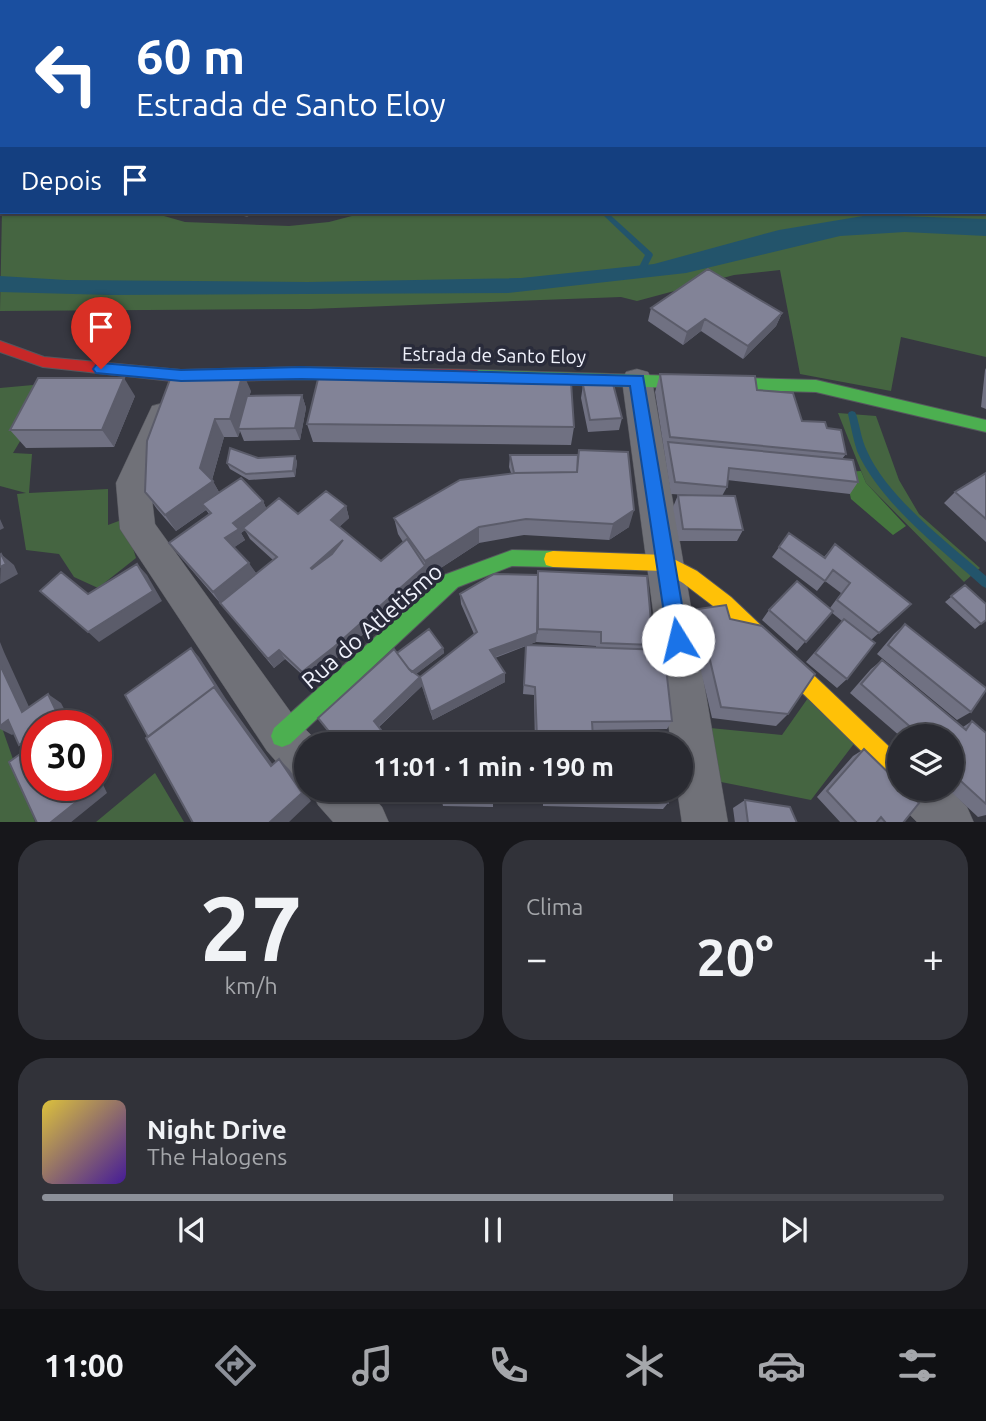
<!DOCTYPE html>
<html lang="pt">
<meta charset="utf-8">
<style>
:root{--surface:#292a31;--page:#313239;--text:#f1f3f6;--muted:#a5a7ab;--line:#45464d;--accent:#8c9099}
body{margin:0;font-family:Ubuntu,sans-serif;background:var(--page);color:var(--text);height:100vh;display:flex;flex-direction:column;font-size:26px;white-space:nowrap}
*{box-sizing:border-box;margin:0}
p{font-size:23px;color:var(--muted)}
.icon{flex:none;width:38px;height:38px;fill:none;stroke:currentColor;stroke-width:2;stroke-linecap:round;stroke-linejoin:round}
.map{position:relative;height:822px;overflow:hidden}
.sheet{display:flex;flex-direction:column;gap:18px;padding:18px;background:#17171b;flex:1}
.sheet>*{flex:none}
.hud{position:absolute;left:0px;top:0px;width:987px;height:214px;box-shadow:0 2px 5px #0004,0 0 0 2px var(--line);background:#1a4fa0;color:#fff;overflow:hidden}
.fabs{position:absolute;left:887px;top:724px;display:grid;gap:14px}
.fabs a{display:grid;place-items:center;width:77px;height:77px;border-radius:50%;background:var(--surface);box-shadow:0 2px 5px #0004,0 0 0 2px var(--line);font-size:35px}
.speed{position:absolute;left:21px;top:710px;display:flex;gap:14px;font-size:35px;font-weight:700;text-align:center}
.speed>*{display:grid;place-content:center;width:91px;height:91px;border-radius:50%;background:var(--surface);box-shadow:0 2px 5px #0004,0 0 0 2px var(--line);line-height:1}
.speed .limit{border:10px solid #d22;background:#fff;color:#111}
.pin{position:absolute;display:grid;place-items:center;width:60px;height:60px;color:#fff;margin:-72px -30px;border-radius:50% 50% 50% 0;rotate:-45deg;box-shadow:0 0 7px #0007}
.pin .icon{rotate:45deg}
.me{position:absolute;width:77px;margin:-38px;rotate:351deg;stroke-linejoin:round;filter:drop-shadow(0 0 5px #0008)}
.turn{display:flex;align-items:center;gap:24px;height:147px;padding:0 21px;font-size:32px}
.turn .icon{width:91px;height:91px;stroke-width:2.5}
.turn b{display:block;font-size:49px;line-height:60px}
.then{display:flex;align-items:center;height:66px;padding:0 21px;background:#0003;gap:14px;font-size:26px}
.big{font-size:52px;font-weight:700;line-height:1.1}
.sheet .widget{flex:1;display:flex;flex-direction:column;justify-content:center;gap:10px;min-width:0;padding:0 24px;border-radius:28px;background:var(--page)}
.sheet .dial{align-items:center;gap:0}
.dial b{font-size:91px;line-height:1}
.song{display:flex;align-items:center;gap:21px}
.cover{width:84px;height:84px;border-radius:10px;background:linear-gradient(135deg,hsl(50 70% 55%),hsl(260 70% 35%))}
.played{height:7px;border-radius:4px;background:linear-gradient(90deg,var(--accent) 70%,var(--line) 70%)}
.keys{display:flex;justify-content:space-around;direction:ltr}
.heat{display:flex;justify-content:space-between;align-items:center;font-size:38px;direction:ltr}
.sheet .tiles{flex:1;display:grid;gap:18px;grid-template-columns:1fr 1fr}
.widget:last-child{grid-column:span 2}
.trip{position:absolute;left:294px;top:732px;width:399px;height:70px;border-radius:35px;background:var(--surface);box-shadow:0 2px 5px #0004,0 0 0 2px var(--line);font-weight:700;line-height:70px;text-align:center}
.tabs{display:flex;height:112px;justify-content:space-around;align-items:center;background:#101114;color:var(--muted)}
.tabs .icon{width:49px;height:49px}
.tabs .selected{color:var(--accent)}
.tabs b{font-size:32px;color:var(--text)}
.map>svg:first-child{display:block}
.green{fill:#456541}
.forest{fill:#45763e}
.water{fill:#23546b}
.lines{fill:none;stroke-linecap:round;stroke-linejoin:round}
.stream{fill:#23546b;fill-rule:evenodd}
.street-tunnel{stroke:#53545d;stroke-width:19;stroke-dasharray:19 10;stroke-linecap:butt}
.lane-casing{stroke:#56575e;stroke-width:2}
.street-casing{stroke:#56575e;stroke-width:1}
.fast-casing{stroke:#56575e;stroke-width:2}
.slow-casing{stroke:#56575e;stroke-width:2}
.jam-casing{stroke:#56575e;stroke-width:2}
.lane{fill:#707178;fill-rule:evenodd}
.street{fill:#707178;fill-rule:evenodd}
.fast{fill:#4caf50;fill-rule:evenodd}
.slow{fill:#ffc107;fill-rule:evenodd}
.jam{fill:#c62828;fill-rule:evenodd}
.wall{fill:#707182;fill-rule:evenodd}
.shaded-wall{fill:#5b5c6a}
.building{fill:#828397;stroke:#5b5c6a;stroke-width:2;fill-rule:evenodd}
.route{fill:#1a73e8;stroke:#114b97;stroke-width:2}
.labels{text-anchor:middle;stroke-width:7;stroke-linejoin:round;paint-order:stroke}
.street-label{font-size:19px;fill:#f0f2fc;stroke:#292b3a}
.near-street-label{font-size:23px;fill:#f0f2fc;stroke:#292b3a}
</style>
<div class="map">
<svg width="986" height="823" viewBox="0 0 986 823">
<rect width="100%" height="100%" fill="#373841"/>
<path class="green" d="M986 128V357L901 337 891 391 800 374 780 270 734 275 637 301 621 297 310 309 0 311 2 210V212H150L185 222 289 226 329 222 367 212H985Z
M55 383 13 453 32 454 29 493 108 489V525L124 519 136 558 98 588 74 577 59 554 26 550 17 494 26 493 0 486V388Z
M838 413 876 416 899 480 919 514 980 568 964 582 866 483Z
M808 698 856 741 811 800 721 782 710 728 782 735Z
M0 722 35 822H0Z
M155 773 184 822H96Z"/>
<path class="forest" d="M861 471 866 483 906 526 893 535 851 499 845 472Z"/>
<path class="water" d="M869 215 986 219V236L905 232 840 236 686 273 508 293 110 295 0 292V276L66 280 308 282 521 278 654 264 779 230Z"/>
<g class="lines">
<path class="stream" d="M935 0H940L942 2H937Z
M985 17H986V19H985Z
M600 212H607L652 253 653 255 644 273H641L637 271 645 255Z
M852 411 855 412 856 414C860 426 861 439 867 451 888 498 947 542 986 576V588L982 586C941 549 880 503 857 451 853 439 851 426 848 414L849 412Z"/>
<path class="street-tunnel" d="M0 31 2 29"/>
<g class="lane-casing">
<path id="lane" d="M734 0H770L772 2H732Z
M985 50H986V57H985Z"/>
</g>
<g class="street-casing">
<path id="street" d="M26 0H43L25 2Z
M637 369 648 372 652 380 728 823H682L677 789H681V744H671L622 380 626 372Z
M163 403 174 406 179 415 150 483 155 524 297 721 320 744H306V783L290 777 267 751 120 529 116 483 152 406Z
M900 774V789H949L967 807 974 823H918L900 805 893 789Z
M311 789H366L382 807 389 823H334L318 805Z"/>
</g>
<g class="fast-casing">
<path id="fast" d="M191 0H205L189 2Z
M985 113H986V119H985Z
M477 370 816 380 986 420V432L816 392 477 382 469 376Z
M512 550 553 551 560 553 562 559 560 565 553 567 512 566 458 587 290 744 282 747 274 744 271 736 274 728 444 575Z"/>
</g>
<g class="slow-casing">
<path id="slow" d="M403 0H412L413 2H404Z
M432 0H440L441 2H433Z
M553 551 666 555 697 571 731 597 900 757V784L892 781 717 609 683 583 663 571 553 567 546 565 544 559 546 553Z"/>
</g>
<g class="jam-casing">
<path id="jam" d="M270 0H283L268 2Z
M2 41V47L0 48V42Z
M0 112H2V118H0Z
M236 212H253L247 216Z
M0 341 44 357 181 370 301 367 477 370 485 376 477 382 301 379 181 382 43 367 0 352Z"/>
</g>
<use href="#lane" class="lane"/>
<use href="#street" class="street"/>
<use href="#fast" class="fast"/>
<use href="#slow" class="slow"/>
<use href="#jam" class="jam"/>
</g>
<path class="wall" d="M756 0H881L884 2H751L761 0Z
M651 308 782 313 776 326 743 359 701 331 683 345 648 321Z
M986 368V409L981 407 985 370Z
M660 374 757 390 802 421 827 428 846 454 842 459 858 482 850 494 727 480V487L722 496 743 530 737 541H679L673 507 678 495H688L671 494 655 392Z
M583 385 622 418 619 430 588 432 581 398Z
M251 391 249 396 302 395 306 408 300 440 244 441 240 431 238 437H224L212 480 219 492 263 501 266 508 298 514 346 506 349 518 339 527 381 561 403 542 398 534 394 518 511 473 509 467 510 455 629 527 609 540 524 535 479 543 427 577 339 656 308 680 285 659 274 668 220 603 273 560 250 539 245 530 241 533 245 540 234 547 256 573 220 603 177 553 169 543 209 514 206 510 176 531 157 509 145 492 147 441Z
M135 396 114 447 26 448 10 430Z
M307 424 574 427 571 445 313 442Z
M295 456 297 462 295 477 249 480 230 469 227 463 258 458Z
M986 473V542L944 503 955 492Z
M789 533 824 557 835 544 911 604 871 640 847 679 837 688 806 662 842 621 831 612 797 651 762 620 769 610 830 608 841 593 825 581 817 591 772 557Z
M965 585 986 620 975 629 945 602Z
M460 594 653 645 651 650 672 721 667 729 592 730 593 738 590 744H535L534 695 523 694 526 646 495 658 505 682 433 720 422 686 379 727 392 744H338L318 718 443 648 444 653 416 674 420 677 474 634 461 604ZM536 642 596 646V648L528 645Z
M698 609 730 619 788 714 776 726 712 718 690 624Z
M905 624 971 712 957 720 877 654 894 634Z
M882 660 963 727 972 721 986 733V815L978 817 948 789H952V737H901L850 693 871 669Z
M864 749 903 823H841L817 797 853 756Z
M493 789V807L443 806 442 801Z
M543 789H667L668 803 663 809 543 806Z
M745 800 797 823H735L733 808Z"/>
<path class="shaded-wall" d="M782 313 776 326 743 359 748 346Z
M705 319 701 331 683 345 687 332Z
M243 373 251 391 240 429H238L240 431 238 437 230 419Z
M124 378 135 396 114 447 102 430Z
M302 395 306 408 300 440 295 428Z
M215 419 224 437 211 483 213 481 222 498 202 504 206 510 176 531 165 515 200 468Z
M295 456 297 462 295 477 293 471Z
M263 501 268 513 243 528 245 530 241 533 245 540 232 549 225 538 233 523Z
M346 506 349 518 335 531 331 520Z
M634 510 629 527 609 540 613 524Z
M0 519 4 528 0 530Z
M479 527V543L427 577 339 656 308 680 302 672 425 566V561Z
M343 540 316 579 311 568Z
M1 554 14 565 18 574 0 584Z
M249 563 256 573 220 603 213 592Z
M137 564 147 575 162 601 99 642 88 632Z
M537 633 536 642 490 659V650Z
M0 642 4 652 35 720 22 712 0 665Z
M191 648 199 657 226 699 281 776 271 766 217 691Z
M443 648 444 653 411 678 410 674Z
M279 650 285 659 274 668 268 659Z
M505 673V682L433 720 431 712Z
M420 677 422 686 377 728 374 721Z
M48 694 61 703 72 724 69 726H45Z
M8 720 22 728 12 735 0 729V726Z
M37 732V749L33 752 19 745Z
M279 759 289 769 311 801 288 823H269Z
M96 775 99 776 107 793 70 823H50L95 786H96Z
M50 786H60L68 800 54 794Z"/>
<path class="building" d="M711 0H735L737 2H713Z
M765 0H795L797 2H751Z
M813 0H881L884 2H816Z
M708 269 782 313 748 346 705 319 687 332 651 308Z
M243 373 230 419H215L200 468 213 481 165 515 145 492 147 441 172 374Z
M660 374 755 376 757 390 793 393 802 421 825 422 827 428 841 430 846 454 670 437Z
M38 378H124L102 430H10Z
M318 379 571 382 574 427 307 424Z
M613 384 622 418 590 420 583 385Z
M302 395 295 428 238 429 247 396Z
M668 442 853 460 858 482 729 468 727 487 675 482Z
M230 448 258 458 295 456 293 471 246 474 227 463Z
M579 450 628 452 634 510 613 524 526 519 479 527 425 561 394 518 460 480 515 473 577 472Z
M510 455H578L577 472 514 473Z
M986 473V519L955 492Z
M241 478 263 501 233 523 239 529 225 538 249 563 213 592 169 543 211 513 202 504Z
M326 491 346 506 331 520 381 561 407 539 425 566 334 647 302 672 279 650 268 659 220 603 277 557 243 528 279 498 298 514ZM343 540 332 554 312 569 311 568Z
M678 495 735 496 743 530 683 529Z
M789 533 825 558 835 544 911 604 879 633 837 600 850 583 833 570 825 581 779 547Z
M1 554 6 564 0 567V555Z
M137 564 153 591 88 632 40 591 61 572 88 594Z
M538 571 647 576 653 645 601 643V632L538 629Z
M494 574 538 575 537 633 490 650 505 673 431 712 420 677 477 632 460 594Z
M797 581 833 611 806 642 769 610Z
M965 585 986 604V620L981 624 951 596Z
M726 605 730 619 762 626 815 674 788 714 721 707 698 609Z
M844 619 875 643 847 679 815 653Z
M905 624 986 688V690L971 712 888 645Z
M429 629 443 648 412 672 409 669 397 653Z
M526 645 664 650 672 721 592 722 593 738H537L535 687 524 685Z
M191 648 218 690 214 687 148 737 125 695Z
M394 649 409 669 420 677 374 721 392 744H339L318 718Z
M882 660 966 730 972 721 986 733V804L952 773V737H922L861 684Z
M0 665 22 712 48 694 59 717 45 726H37V732L19 745 8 720 0 726Z
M214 687 271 766 279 759 302 793 269 823H193L146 738Z
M37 742V786H50L54 794 66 786 95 787 50 823H37L9 762Z
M864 749 900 784V789H905L919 803 903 823H886L881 817 876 823H857L827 791Z
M442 789H493V801H442Z
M545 789H667L668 803 545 800Z
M745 800 790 807 797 823H748Z"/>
<path class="route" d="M101 363 181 370 301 367 643 376 688 640 685 647 678 650 671 647 668 640 630 386 301 379 181 381 96 373 93 369 96 365Z"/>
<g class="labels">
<g class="street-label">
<text transform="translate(494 355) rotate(1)" y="7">Estrada de Santo Eloy</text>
</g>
<g class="near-street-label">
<text transform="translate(372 626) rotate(-41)" y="8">Rua do Atletismo</text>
</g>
</g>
</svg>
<div class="fabs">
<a><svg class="icon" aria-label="layers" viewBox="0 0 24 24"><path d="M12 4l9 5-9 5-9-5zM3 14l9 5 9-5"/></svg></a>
</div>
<div class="speed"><div class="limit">30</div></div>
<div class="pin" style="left:101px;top:369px;background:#d93025"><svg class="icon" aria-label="arrive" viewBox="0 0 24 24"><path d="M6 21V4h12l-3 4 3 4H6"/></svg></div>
<svg class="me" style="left:678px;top:640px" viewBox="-20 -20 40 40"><circle r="19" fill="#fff"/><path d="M0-13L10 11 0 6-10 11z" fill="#1a73e8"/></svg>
<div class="trip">11:01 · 1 min · 190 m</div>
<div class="hud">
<div class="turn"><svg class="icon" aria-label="left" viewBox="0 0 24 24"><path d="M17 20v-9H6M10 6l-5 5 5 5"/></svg><div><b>60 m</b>Estrada de Santo Eloy</div></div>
<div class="then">Depois<svg class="icon" aria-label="arrive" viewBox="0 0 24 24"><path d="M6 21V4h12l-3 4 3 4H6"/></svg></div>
</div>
</div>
<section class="sheet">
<div class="tiles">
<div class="widget dial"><b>27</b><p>km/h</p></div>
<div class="widget"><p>Clima</p>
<div class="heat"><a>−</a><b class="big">20°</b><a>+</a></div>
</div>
<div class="widget">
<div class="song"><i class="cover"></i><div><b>Night Drive</b><p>The Halogens</p></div></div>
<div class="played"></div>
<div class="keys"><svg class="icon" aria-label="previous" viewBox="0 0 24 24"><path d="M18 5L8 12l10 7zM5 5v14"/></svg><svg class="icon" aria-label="pause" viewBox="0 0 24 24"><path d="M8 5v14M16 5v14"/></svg><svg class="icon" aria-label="next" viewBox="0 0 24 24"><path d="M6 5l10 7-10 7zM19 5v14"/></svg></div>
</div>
</div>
</section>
<nav class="tabs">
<b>11:00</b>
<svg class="icon selected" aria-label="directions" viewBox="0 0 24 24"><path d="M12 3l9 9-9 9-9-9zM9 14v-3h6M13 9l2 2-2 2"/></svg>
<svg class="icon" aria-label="music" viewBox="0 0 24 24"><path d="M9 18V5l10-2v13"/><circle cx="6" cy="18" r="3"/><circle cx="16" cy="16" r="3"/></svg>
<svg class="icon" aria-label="phone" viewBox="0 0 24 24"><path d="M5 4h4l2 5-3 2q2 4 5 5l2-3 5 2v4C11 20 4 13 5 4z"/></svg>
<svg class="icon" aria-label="climate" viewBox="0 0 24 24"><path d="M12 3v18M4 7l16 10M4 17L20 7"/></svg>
<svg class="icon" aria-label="car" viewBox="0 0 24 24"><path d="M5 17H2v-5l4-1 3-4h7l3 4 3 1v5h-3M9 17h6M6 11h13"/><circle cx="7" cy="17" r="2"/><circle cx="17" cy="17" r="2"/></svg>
<svg class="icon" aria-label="filters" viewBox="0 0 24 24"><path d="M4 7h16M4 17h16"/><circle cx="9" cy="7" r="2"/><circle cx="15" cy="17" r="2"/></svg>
</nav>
